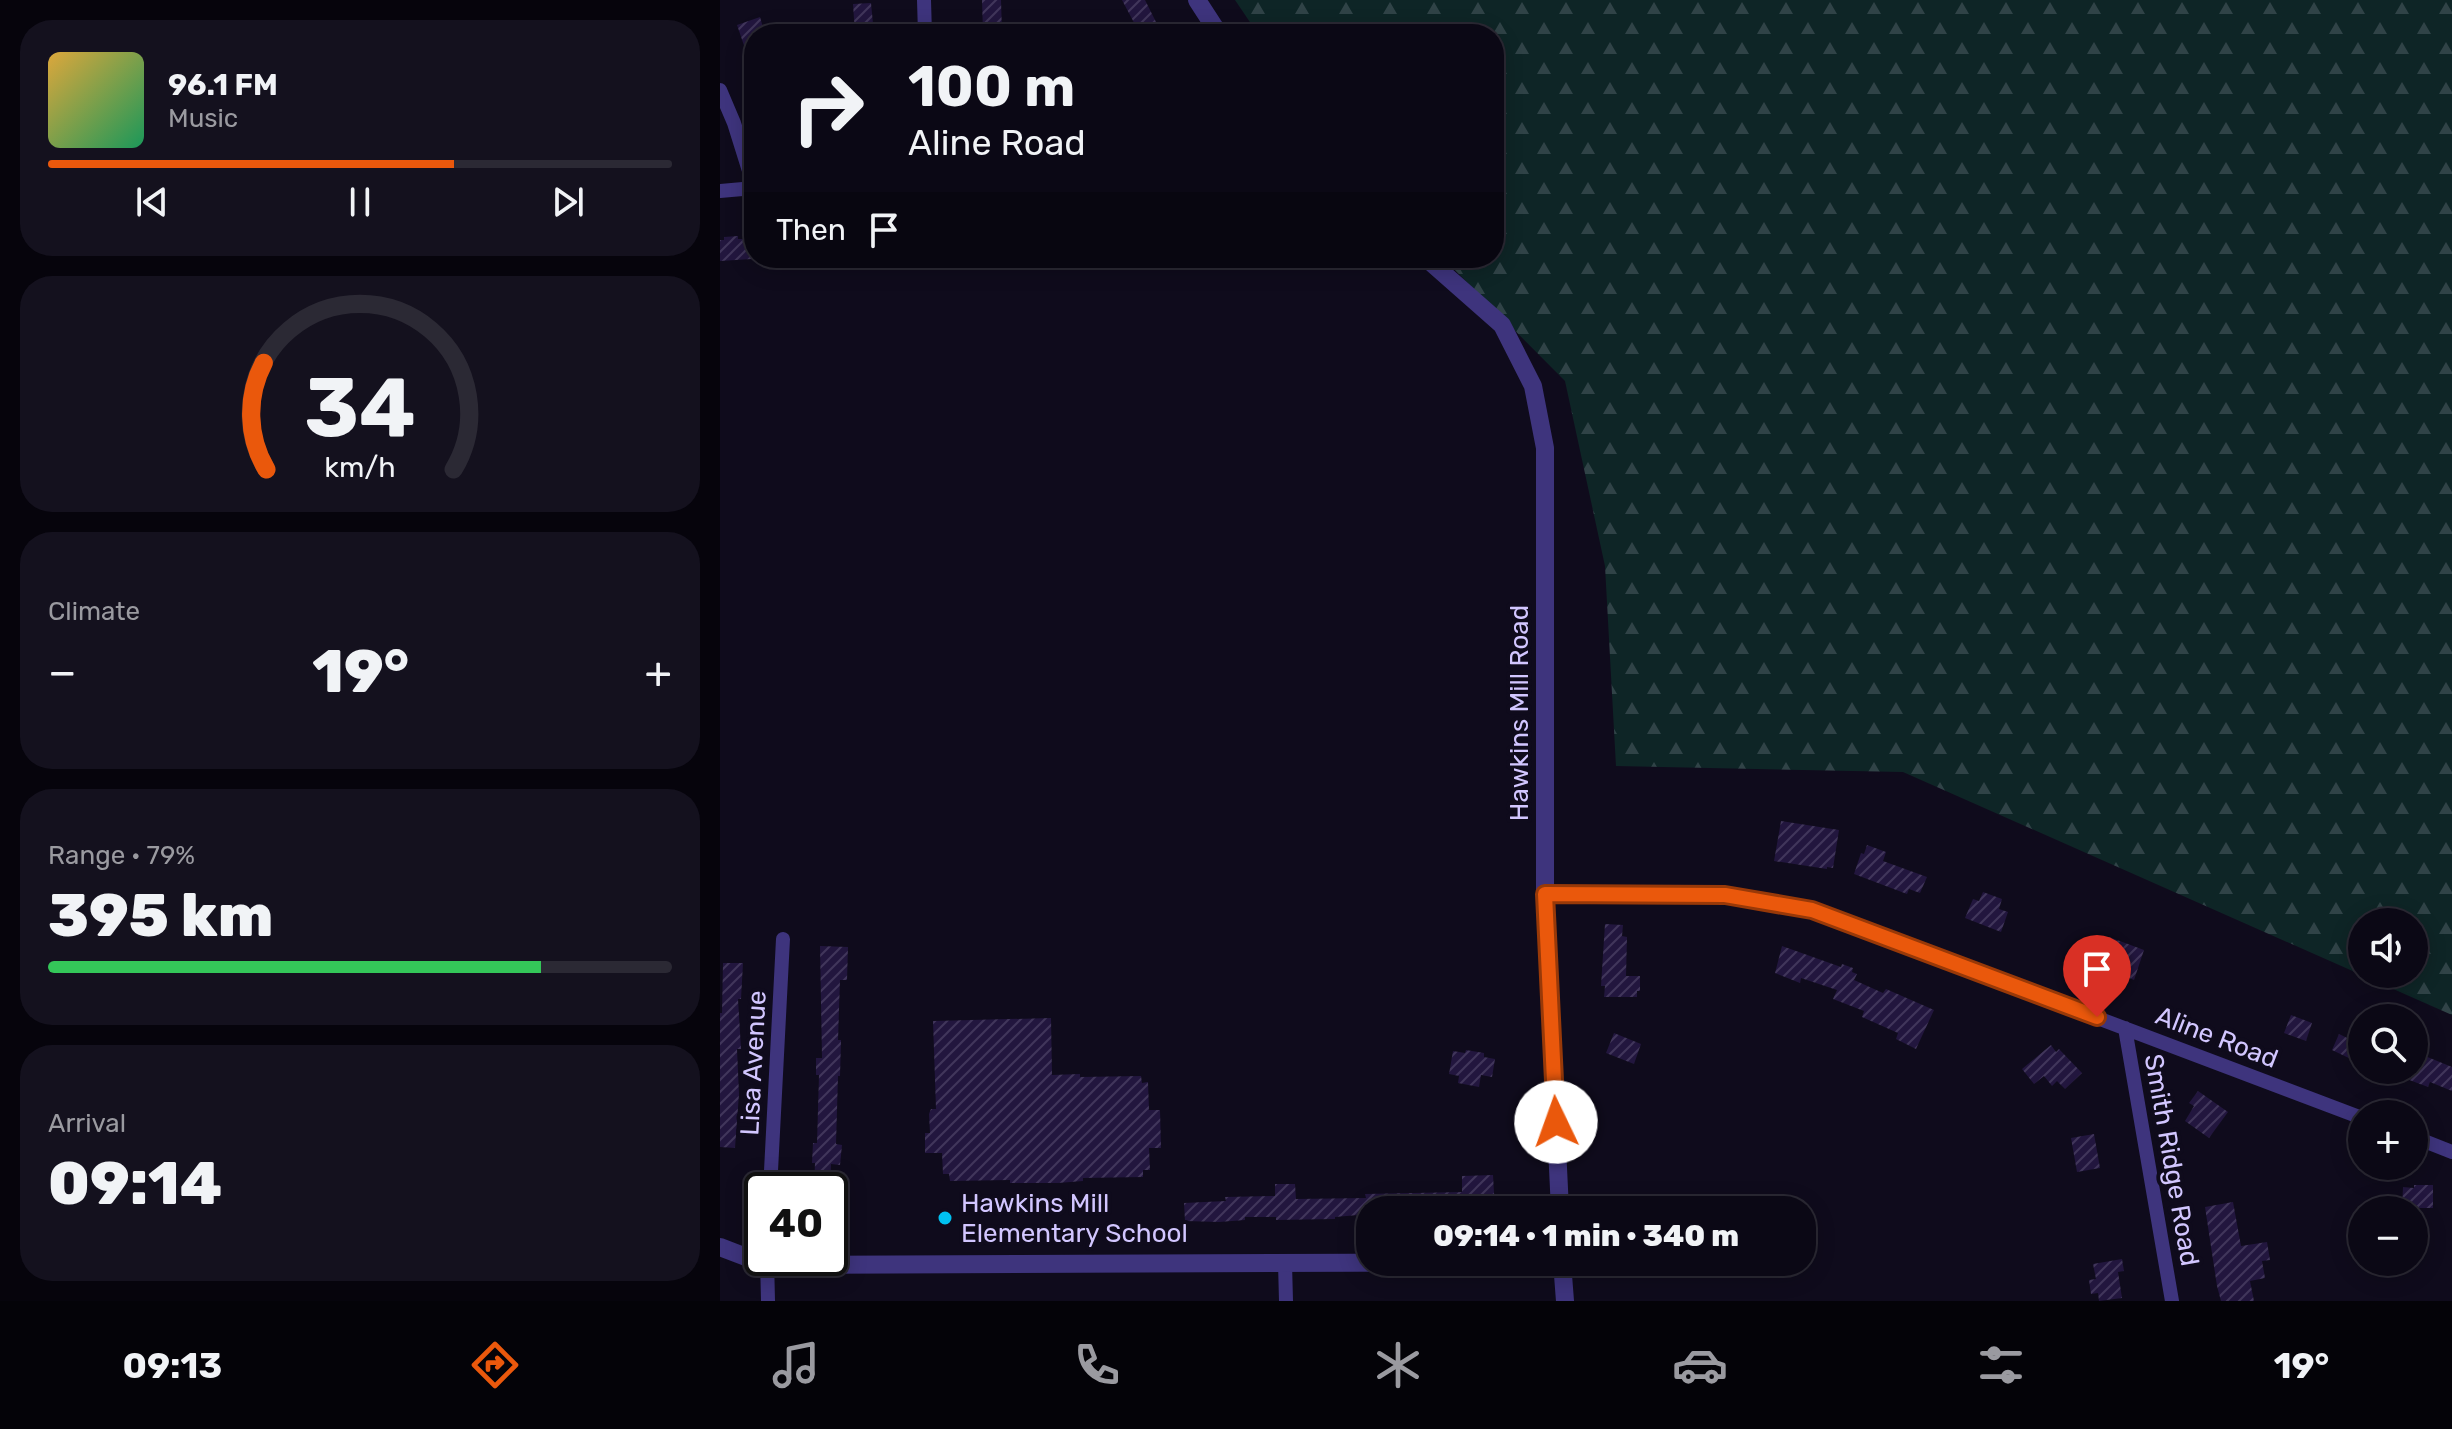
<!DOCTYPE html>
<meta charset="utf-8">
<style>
:root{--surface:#0b0815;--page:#14111e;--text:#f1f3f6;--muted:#9a9aa0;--line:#2b2934;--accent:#ea580c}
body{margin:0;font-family:Rubik,sans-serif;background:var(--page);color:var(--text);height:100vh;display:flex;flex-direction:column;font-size:30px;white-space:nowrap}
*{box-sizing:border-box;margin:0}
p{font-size:26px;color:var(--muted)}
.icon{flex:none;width:44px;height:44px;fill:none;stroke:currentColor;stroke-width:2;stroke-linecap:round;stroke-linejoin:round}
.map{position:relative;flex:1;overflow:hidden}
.drawer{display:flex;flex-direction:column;gap:20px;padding:20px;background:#06040c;width:720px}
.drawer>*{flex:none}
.guide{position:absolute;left:24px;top:24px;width:760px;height:244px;border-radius:32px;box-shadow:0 4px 20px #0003,0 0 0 2px var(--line);background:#0b0815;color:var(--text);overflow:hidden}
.tools{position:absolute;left:1628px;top:908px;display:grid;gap:16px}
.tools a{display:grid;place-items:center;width:80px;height:80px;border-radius:50%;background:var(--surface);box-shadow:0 4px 20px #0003,0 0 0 2px var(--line);font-size:40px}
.speed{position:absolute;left:24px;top:1172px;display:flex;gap:16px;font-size:40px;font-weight:700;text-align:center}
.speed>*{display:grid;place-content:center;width:104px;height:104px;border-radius:50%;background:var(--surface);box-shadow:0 4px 20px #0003,0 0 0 2px var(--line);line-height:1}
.speed .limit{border:4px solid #111;border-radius:12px;background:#fff;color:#111}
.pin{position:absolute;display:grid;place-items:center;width:68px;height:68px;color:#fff;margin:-82px -34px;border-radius:50% 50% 50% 0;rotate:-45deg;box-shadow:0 0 8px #0007}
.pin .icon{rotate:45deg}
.me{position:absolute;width:88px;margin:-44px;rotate:357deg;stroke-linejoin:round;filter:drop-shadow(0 0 6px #0008)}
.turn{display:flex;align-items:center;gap:28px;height:168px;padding:0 32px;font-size:36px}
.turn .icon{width:104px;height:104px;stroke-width:2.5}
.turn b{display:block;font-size:56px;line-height:68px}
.then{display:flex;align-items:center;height:76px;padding:0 32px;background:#0003;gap:16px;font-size:30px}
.big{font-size:60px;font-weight:800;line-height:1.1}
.drawer .tile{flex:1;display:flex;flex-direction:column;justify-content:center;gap:12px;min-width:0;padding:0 28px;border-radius:32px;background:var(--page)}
.drawer .dial{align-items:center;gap:0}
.dial svg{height:208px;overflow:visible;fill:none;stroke:var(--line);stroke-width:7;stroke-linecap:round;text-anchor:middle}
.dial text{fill:var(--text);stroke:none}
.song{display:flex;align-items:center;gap:24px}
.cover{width:96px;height:96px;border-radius:12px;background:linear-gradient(135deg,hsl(40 70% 55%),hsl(150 70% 35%))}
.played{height:8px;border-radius:4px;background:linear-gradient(90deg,var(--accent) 65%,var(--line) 65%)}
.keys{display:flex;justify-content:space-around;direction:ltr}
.heat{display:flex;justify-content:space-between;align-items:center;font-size:44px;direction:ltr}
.charge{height:12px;border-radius:6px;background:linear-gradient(90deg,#34c759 79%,var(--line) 0)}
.trip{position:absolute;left:636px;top:1196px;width:460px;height:80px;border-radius:32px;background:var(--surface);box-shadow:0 4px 20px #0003,0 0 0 2px var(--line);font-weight:800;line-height:80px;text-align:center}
.dock{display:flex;height:128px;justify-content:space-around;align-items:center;background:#040308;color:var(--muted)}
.dock .icon{width:56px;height:56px}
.dock .current{color:var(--accent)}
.dock b{font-size:36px;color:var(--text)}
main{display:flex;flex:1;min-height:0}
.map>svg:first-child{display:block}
.forest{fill:url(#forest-firs);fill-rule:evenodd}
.building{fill:url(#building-hatch)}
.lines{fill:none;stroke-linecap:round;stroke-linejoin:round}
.minor{stroke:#3e347d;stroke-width:14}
.tertiary{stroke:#3e347d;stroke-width:18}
.route-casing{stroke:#983908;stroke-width:20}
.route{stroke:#ea580c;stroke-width:14}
.poi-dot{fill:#00c1f1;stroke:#0f0b1c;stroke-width:3}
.labels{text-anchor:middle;stroke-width:8;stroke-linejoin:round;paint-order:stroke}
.street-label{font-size:26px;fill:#d2c6ff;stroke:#0f0b1c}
.poi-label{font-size:26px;fill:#d2c6ff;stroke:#0f0b1c;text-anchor:start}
</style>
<main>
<section class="drawer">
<div class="tile">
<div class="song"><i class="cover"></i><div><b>96.1 FM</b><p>Music</p></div></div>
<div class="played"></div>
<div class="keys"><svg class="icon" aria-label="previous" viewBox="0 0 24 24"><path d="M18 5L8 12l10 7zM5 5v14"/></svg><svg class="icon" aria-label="pause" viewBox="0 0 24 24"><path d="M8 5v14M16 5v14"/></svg><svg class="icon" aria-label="next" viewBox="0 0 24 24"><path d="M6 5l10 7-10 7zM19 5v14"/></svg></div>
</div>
<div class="tile dial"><svg viewBox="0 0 100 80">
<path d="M14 69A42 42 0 1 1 86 69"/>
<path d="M14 69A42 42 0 0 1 13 28" stroke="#ea580c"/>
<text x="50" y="56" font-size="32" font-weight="700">34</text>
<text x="50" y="72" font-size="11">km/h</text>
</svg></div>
<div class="tile"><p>Climate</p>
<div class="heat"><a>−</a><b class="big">19°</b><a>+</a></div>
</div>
<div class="tile"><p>Range · 79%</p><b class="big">395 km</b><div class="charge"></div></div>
<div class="tile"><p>Arrival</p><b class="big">09:14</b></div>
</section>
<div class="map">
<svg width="1732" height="1301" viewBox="0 0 1732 1301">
<defs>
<pattern id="forest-firs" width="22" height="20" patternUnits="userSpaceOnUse" patternTransform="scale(2)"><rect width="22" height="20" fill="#0e2526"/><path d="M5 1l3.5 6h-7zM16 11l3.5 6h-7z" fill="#304347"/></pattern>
<pattern id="building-hatch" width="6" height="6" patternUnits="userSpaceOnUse" patternTransform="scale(2)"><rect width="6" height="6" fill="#22163e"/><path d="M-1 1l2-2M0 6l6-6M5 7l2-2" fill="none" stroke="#41365b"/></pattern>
</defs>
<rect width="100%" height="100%" fill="#0f0b1c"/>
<path class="forest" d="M515 0H1732V1015L1183 772 896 766 885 566 845 381 723 258H774V34H538ZM1642 922H1694V974H1642Z"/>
<path class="building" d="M262 0H281L282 32 263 33Z
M402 0H425L442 34H420Z
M151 3 154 34H135L133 4Z
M40 17 44 31 43 34H34V65L31 66 17 25Z
M18 236V239H31L32 259 0 261V240H4V237Z
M1061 821 1119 830 1113 868 1107 867V869L1054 861Z
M1147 845 1166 852 1163 861 1207 877 1200 893 1189 889 1187 894 1134 874 1141 853 1144 854Z
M1263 892 1282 899 1279 909 1288 912 1281 932 1245 918 1253 899 1259 901Z
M885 924 903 925 902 936 907 937 906 976H920V991H917V997H884L885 986H881Z
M1389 937 1424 950 1414 980 1379 965Z
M100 946 128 947 127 980H120L118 1040H121L120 1076H118L116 1144 122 1145 120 1165 111 1164 110 1190H94L95 1163H92L93 1143H97L99 1075H96V1058H102Z
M1062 946 1121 967 1122 964 1133 968 1132 972 1137 974 1134 980 1163 993 1166 989 1214 1010 1196 1049 1176 1039 1178 1033 1142 1017 1144 1011 1113 999 1117 990 1081 978 1080 983 1055 973Z
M3 963H23L21 999H18L21 1049H17L19 1094 15 1148 0 1147V1013H2Z
M1571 1015 1592 1023 1586 1041 1564 1033Z
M331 1018 332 1075 360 1074V1077L421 1076 422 1083 428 1082 429 1110H440L441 1148H429L430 1170H423V1177L363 1178V1181L338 1183H290V1180L230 1181 229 1174H223L222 1153H205V1133H210L209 1114 211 1109H216L213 1021Z
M894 1033 921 1044 914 1064 886 1053Z
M1619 1034 1640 1044 1633 1060 1612 1050Z
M1331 1045 1336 1052 1339 1049 1362 1073 1345 1089 1337 1081 1332 1086 1324 1076 1314 1084 1302 1069Z
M746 1050 764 1053V1057L775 1059 772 1077 761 1075 759 1087 738 1083 739 1076 729 1074 733 1051 745 1053Z
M1700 1054 1732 1067V1091L1710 1082 1708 1087 1700 1084 1665 1071 1694 1070Z
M1478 1091 1508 1112 1489 1138 1465 1121 1474 1106 1469 1103Z
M1374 1134 1380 1168 1357 1172 1351 1138Z
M773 1175 775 1210H650V1214L615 1217V1219L556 1220V1217H525V1220L499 1222 465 1221 464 1203 506 1201 505 1197 555 1196V1184H575L576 1199 646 1198 645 1194 742 1192V1176Z
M1694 1185H1713V1208H1682L1683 1187 1694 1188Z
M1513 1202 1521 1246 1547 1242 1550 1260 1542 1261 1545 1278 1530 1281 1534 1301H1501L1497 1286 1485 1207Z
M1402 1259 1404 1271 1398 1272 1402 1298 1379 1301 1378 1293 1371 1294 1369 1280 1376 1279 1373 1264Z"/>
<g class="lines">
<path class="minor" d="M204 0 205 34
M0 90 14 123 34 187
M0 191 34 188
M825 894 1005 895 1092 910 1642 1118
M1405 1028 1452 1301
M1694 1137 1732 1152
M50 1190 63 939
M47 1258 48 1301
M565 1263 566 1301"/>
<path class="tertiary" d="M477 0 499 34
M706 258 782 325 813 386 825 448V894L840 1210
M0 1247 47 1265 842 1262
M842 1262 845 1301"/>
</g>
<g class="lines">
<g class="route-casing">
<path id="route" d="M836 1122 825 894 1005 895 1092 910 1377 1017"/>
</g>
<use href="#route" class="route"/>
</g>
<circle class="poi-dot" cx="225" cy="1218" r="8"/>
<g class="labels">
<g class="street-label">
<text transform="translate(799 713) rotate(-90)" y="9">Hawkins Mill Road</text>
<text transform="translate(1497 1037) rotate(21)" y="9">Aline Road</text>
<text transform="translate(33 1063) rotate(-87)" y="9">Lisa Avenue</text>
<text transform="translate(1452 1160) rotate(80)" y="9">Smith Ridge Road</text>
</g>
<g class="poi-label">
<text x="241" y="1212">Hawkins Mill<tspan x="241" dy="30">Elementary School</tspan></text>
</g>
</g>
</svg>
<div class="tools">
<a><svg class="icon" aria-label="sound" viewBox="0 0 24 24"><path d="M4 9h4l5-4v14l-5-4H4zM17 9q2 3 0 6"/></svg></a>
<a><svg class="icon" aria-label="search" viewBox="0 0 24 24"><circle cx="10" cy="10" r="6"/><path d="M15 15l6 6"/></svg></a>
<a>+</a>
<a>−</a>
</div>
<div class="speed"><div class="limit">40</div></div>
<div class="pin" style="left:1377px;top:1017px;background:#d93025"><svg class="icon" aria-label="arrive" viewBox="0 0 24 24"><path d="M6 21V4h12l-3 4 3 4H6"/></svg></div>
<svg class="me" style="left:836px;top:1122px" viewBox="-20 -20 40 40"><circle r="19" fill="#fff"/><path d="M0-13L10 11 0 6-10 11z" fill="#ea580c"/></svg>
<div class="trip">09:14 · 1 min · 340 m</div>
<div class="guide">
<div class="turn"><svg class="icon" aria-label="right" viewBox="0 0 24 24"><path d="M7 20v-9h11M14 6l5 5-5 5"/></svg><div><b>100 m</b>Aline Road</div></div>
<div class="then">Then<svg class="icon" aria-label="arrive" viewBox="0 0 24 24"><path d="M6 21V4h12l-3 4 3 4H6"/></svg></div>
</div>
</div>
</main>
<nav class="dock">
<b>09:13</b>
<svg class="icon current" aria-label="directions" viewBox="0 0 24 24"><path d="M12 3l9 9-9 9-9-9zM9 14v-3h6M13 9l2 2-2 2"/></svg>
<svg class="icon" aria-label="music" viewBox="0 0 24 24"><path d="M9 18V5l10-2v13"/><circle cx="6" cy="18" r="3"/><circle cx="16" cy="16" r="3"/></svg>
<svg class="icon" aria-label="phone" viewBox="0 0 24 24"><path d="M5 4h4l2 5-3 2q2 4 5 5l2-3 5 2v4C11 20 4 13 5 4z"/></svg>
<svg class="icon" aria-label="climate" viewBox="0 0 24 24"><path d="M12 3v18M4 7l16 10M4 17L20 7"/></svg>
<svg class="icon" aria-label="car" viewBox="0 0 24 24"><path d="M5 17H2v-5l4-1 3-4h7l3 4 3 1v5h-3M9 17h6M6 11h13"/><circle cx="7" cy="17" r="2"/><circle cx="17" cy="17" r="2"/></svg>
<svg class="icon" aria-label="filters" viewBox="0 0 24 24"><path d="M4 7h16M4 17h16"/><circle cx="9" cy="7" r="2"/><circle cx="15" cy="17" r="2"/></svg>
<b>19°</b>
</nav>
